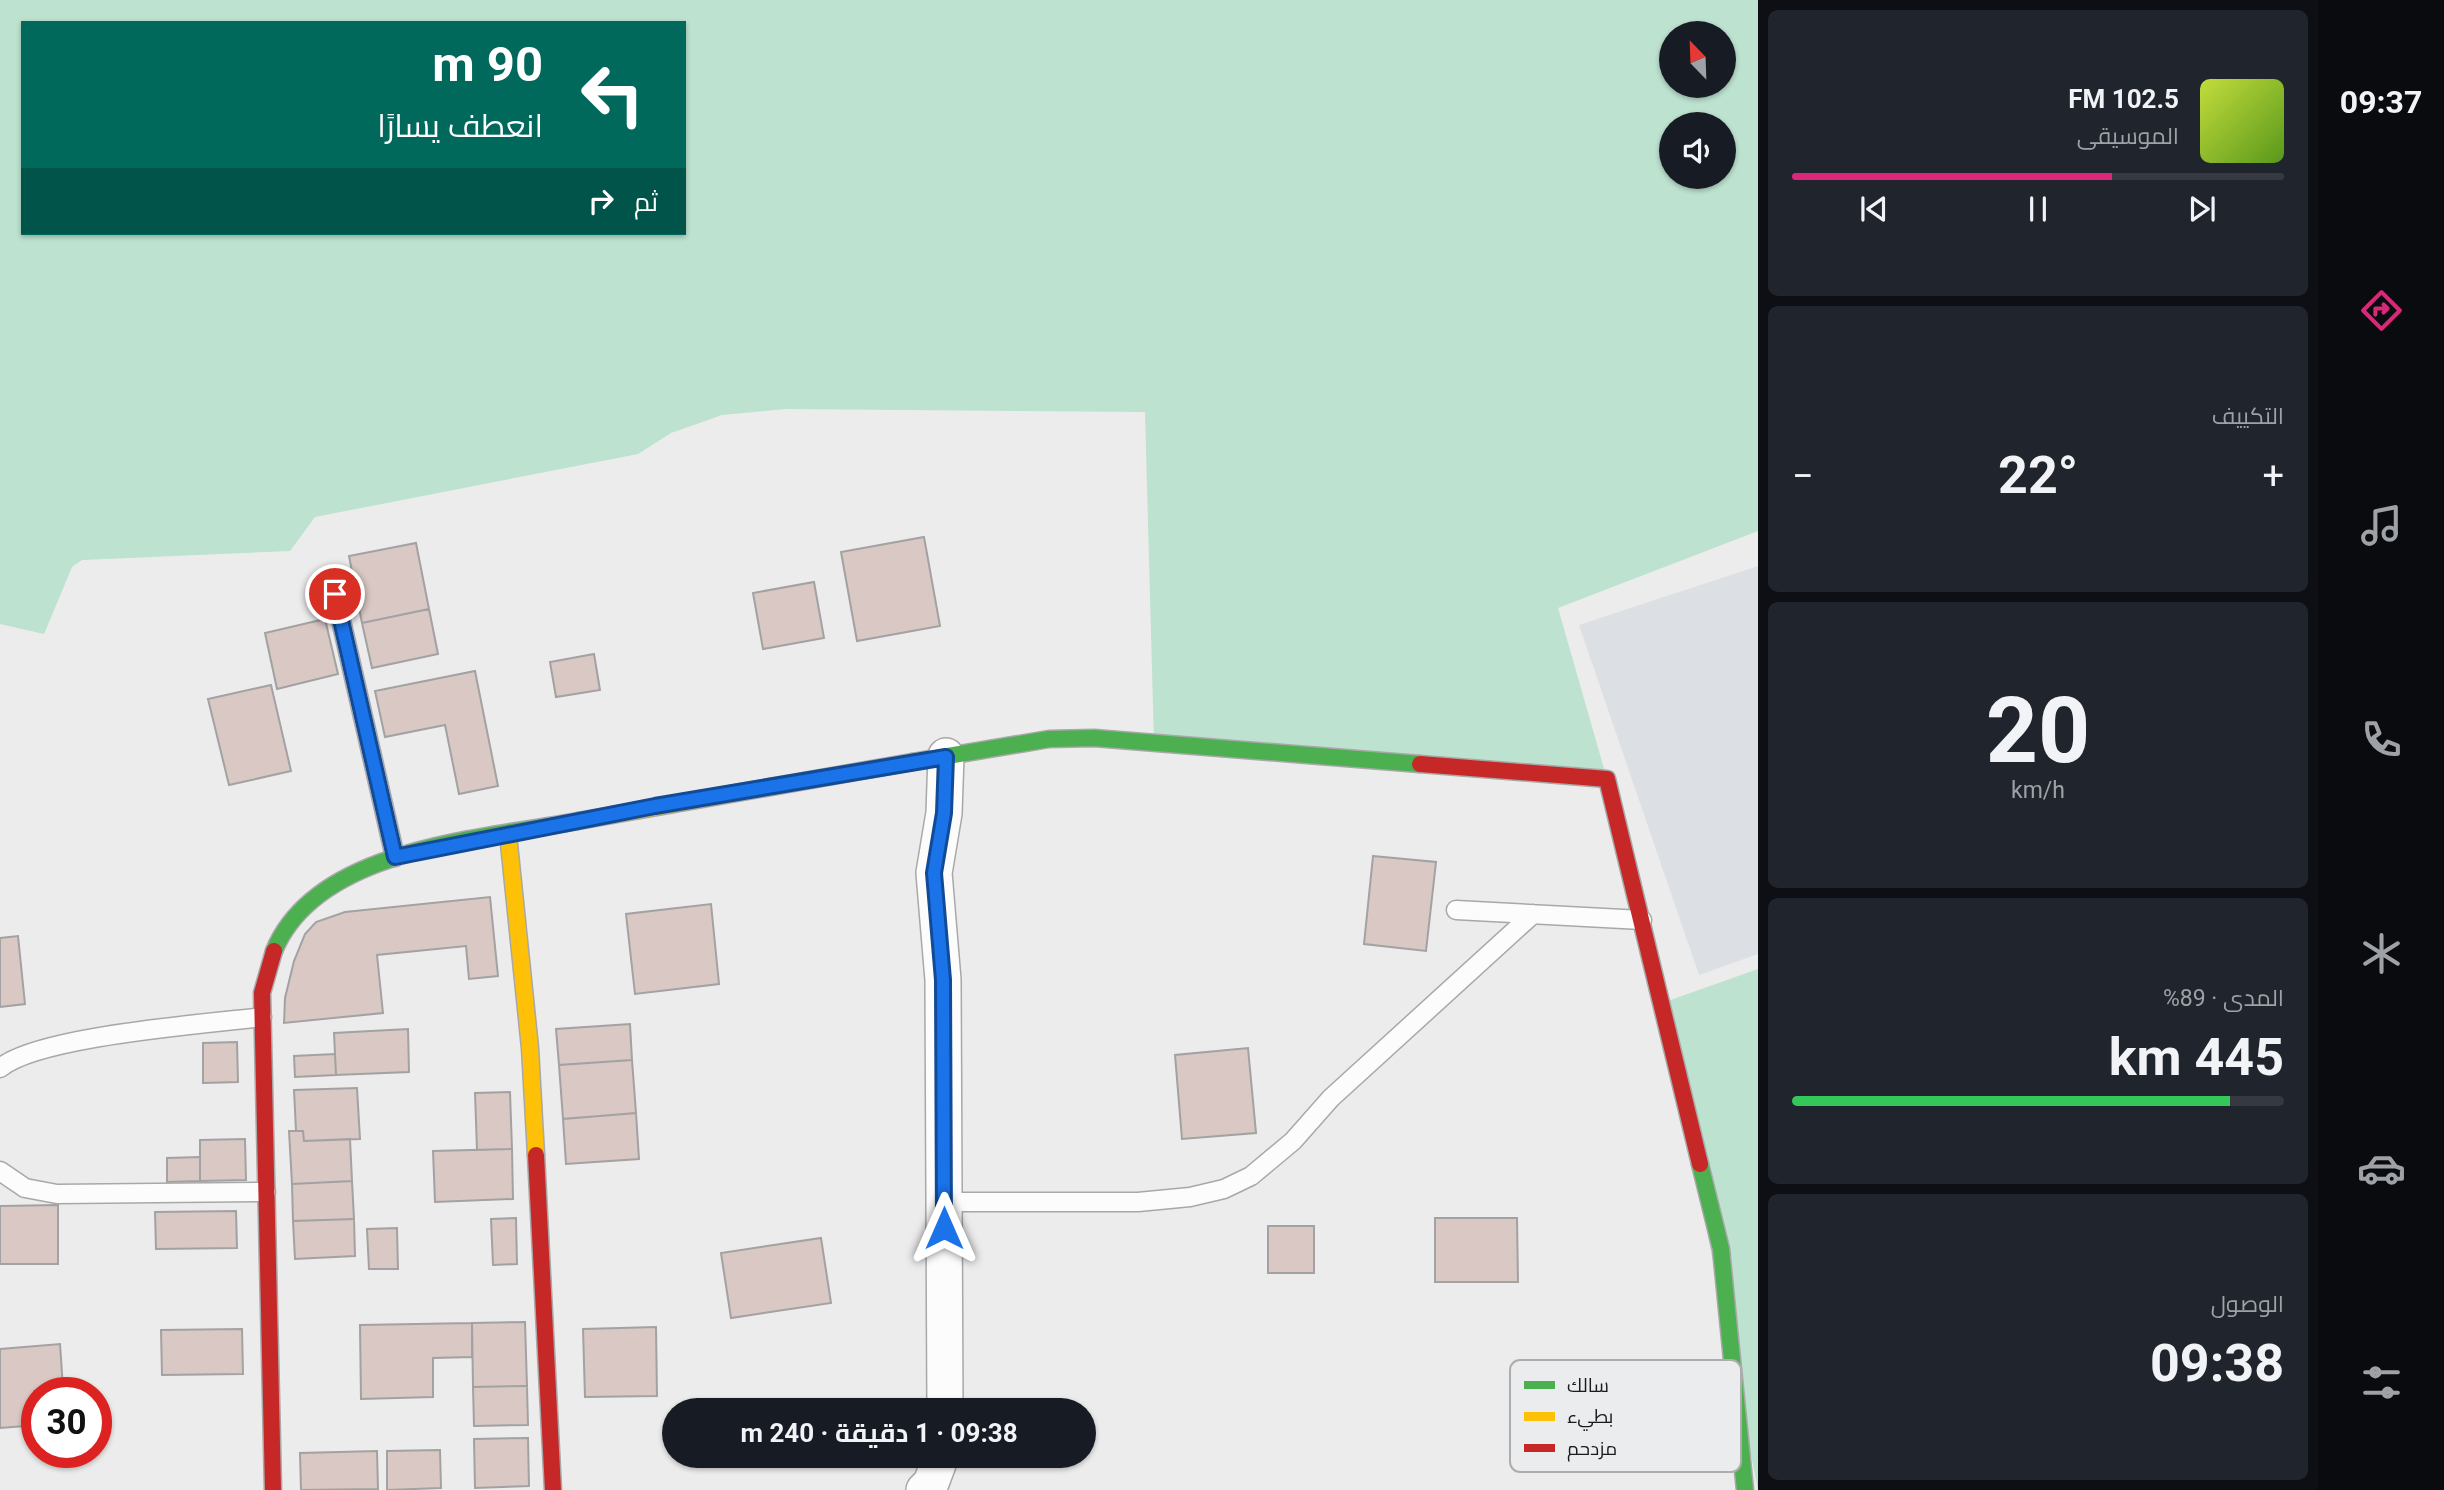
<!DOCTYPE html>
<html lang="ar">
<meta charset="utf-8">
<style>
:root{--surface:#171b24;--page:#20242c;--text:#f1f3f6;--muted:#9ea1a6;--line:#363941;--accent:#db2777}
body{margin:0;font-family:Roboto,Cairo,sans-serif;background:var(--page);color:var(--text);direction:rtl;height:100vh;display:flex;flex-direction:column;font-size:26px;white-space:nowrap}
*{box-sizing:border-box;margin:0}
p{font-size:23px;color:var(--muted)}
.icon{flex:none;width:38px;height:38px;fill:none;stroke:currentColor;stroke-width:2;stroke-linecap:round;stroke-linejoin:round}
.map{position:relative;flex:1;overflow:hidden;direction:ltr}
.drawer{display:flex;flex-direction:column;gap:10px;padding:10px;background:#0d0f14;width:560px}
.drawer>*{flex:none}
.banner{position:absolute;left:21px;top:21px;width:665px;height:214px;border-radius:0px;box-shadow:0 2px 5px #0004;direction:rtl;background:#00695c;color:#fff;overflow:hidden}
.needle{width:46px;rotate:337deg}
.buttons{position:absolute;left:1659px;top:21px;display:grid;gap:14px}
.buttons a{display:grid;place-items:center;width:77px;height:77px;border-radius:50%;background:var(--surface);box-shadow:0 2px 5px #0004;font-size:35px}
.speed{position:absolute;left:21px;top:1377px;display:flex;gap:14px;font-size:35px;font-weight:700;text-align:center}
.speed>*{display:grid;place-content:center;width:91px;height:91px;border-radius:50%;background:var(--surface);box-shadow:0 2px 5px #0004;line-height:1}
.speed .limit{border:10px solid #d22;background:#fff;color:#111}
.pin{position:absolute;display:grid;place-items:center;width:60px;height:60px;color:#fff;margin:-30px;border:4px solid #fff;border-radius:50%;box-shadow:0 2px 7px #0007}
.me{position:absolute;width:77px;margin:-38px;rotate:0deg;stroke-linejoin:round;filter:drop-shadow(0 0 5px #0008)}
.turn{display:flex;align-items:center;gap:24px;height:147px;padding:0 28px;font-size:32px}
.turn .icon{width:91px;height:91px;stroke-width:2.5}
.turn b{display:block;font-size:49px;line-height:60px}
.then{display:flex;align-items:center;height:66px;padding:0 28px;background:#0003;gap:14px;font-size:26px}
.big{font-size:52px;font-weight:700;line-height:1.1}
.drawer .tile{flex:1;display:flex;flex-direction:column;justify-content:center;gap:10px;min-width:0;padding:0 24px;border-radius:10px;background:var(--page)}
.drawer .dial{align-items:center;gap:0}
.dial b{font-size:91px;line-height:1}
.song{display:flex;align-items:center;gap:21px}
.cover{width:84px;height:84px;border-radius:10px;background:linear-gradient(135deg,hsl(70 70% 55%),hsl(90 70% 35%))}
.played{height:7px;border-radius:4px;background:linear-gradient(90deg,var(--accent) 65%,var(--line) 65%)}
.keys{display:flex;justify-content:space-around;direction:ltr}
.heat{display:flex;justify-content:space-between;align-items:center;font-size:38px;direction:ltr}
.charge{height:10px;border-radius:5px;background:linear-gradient(90deg,#34c759 89%,var(--line) 0)}
.trip{position:absolute;left:662px;top:1398px;width:434px;height:70px;border-radius:35px;background:var(--surface);box-shadow:0 2px 5px #0004;font-weight:700;line-height:70px;text-align:center;direction:rtl}
main{display:flex;flex:1;min-height:0}
.menu{display:flex;flex-direction:column;width:126px;justify-content:space-around;align-items:center;background:#090b0e;color:var(--muted)}
.menu .icon{width:49px;height:49px}
.menu .active{color:var(--accent)}
.menu b{font-size:32px;color:var(--text)}
.map>svg:first-child{display:block}
.built{fill:#dcdfe3}
.green{fill:#bde2cf;fill-rule:evenodd}
.building{fill:#d9c8c3;stroke:#a2a2a2;stroke-width:2}
.lines{fill:none;stroke-linecap:round;stroke-linejoin:round}
.lane-casing{stroke:#a8a8a8;stroke-width:21}
.street-casing{stroke:#a8a8a8;stroke-width:38}
.fast-casing{stroke:#a8a8a8;stroke-width:19}
.slow-casing{stroke:#a8a8a8;stroke-width:19}
.jam-casing{stroke:#a8a8a8;stroke-width:19}
.lane{stroke:#fcfcfc;stroke-width:18}
.street{stroke:#fcfcfc;stroke-width:35}
.fast{stroke:#4caf50;stroke-width:16}
.slow{stroke:#ffc107;stroke-width:16}
.jam{stroke:#c62828;stroke-width:16}
.route-casing{stroke:#114b97;stroke-width:18}
.route{stroke:#1a73e8;stroke-width:12}
.key{fill:#ebeced;stroke:#adadae;stroke-width:2}
.key-label{font-size:19px;fill:#1b1b1c}
</style>
<main>
<nav class="menu">
<b>09:37</b>
<svg class="icon active" aria-label="directions" viewBox="0 0 24 24"><path d="M12 3l9 9-9 9-9-9zM9 14v-3h6M13 9l2 2-2 2"/></svg>
<svg class="icon" aria-label="music" viewBox="0 0 24 24"><path d="M9 18V5l10-2v13"/><circle cx="6" cy="18" r="3"/><circle cx="16" cy="16" r="3"/></svg>
<svg class="icon" aria-label="phone" viewBox="0 0 24 24"><path d="M5 4h4l2 5-3 2q2 4 5 5l2-3 5 2v4C11 20 4 13 5 4z"/></svg>
<svg class="icon" aria-label="climate" viewBox="0 0 24 24"><path d="M12 3v18M4 7l16 10M4 17L20 7"/></svg>
<svg class="icon" aria-label="car" viewBox="0 0 24 24"><path d="M5 17H2v-5l4-1 3-4h7l3 4 3 1v5h-3M9 17h6M6 11h13"/><circle cx="7" cy="17" r="2"/><circle cx="17" cy="17" r="2"/></svg>
<svg class="icon" aria-label="filters" viewBox="0 0 24 24"><path d="M4 7h16M4 17h16"/><circle cx="9" cy="7" r="2"/><circle cx="15" cy="17" r="2"/></svg>
</nav>
<section class="drawer">
<div class="tile">
<div class="song"><i class="cover"></i><div><b>102.5 FM</b><p>الموسيقى</p></div></div>
<div class="played"></div>
<div class="keys"><svg class="icon" aria-label="previous" viewBox="0 0 24 24"><path d="M18 5L8 12l10 7zM5 5v14"/></svg><svg class="icon" aria-label="pause" viewBox="0 0 24 24"><path d="M8 5v14M16 5v14"/></svg><svg class="icon" aria-label="next" viewBox="0 0 24 24"><path d="M6 5l10 7-10 7zM19 5v14"/></svg></div>
</div>
<div class="tile"><p>التكييف</p>
<div class="heat"><a>−</a><b class="big">22°</b><a>+</a></div>
</div>
<div class="tile dial"><b>20</b><p>km/h</p></div>
<div class="tile"><p>المدى · 89%</p><b class="big">445 km</b><div class="charge"></div></div>
<div class="tile"><p>الوصول</p><b class="big">09:38</b></div>
</section>
<div class="map">
<svg width="1758" height="1490" viewBox="0 0 1758 1490">
<rect width="100%" height="100%" fill="#ececec"/>
<path class="built" d="M1758 566V954L1699 975 1579 625Z"/>
<path class="green" d="M0 0H1758V531L1558 608 1607 779 1154 743 1145 412 785 409 722 415 671 433 638 454 315 517 290 551 82 560 72 567 44 634 0 624ZM23 23H684V233H23ZM1671 33H1724V86H1671ZM1671 124H1724V177H1671Z
M1758 969V1490L1662 1003Z"/>
<path class="building" d="M924 537 940 626 857 641 841 552Z
M416 543 429 609 362 623 349 556Z
M814 582 824 638 763 649 753 593Z
M429 609 438 654 372 668 362 623Z
M325 619 338 674 277 689 265 633Z
M594 654 600 690 556 697 550 662Z
M475 671 498 786 459 794 445 725 385 737 375 691Z
M271 685 291 771 229 785 208 699Z
M1373 856 1436 862 1426 951 1364 944Z
M490 897 498 976 469 979 466 946 377 955 383 1013 284 1023 285 998 294 961 305 934 316 922 345 912Z
M711 904 719 984 635 994 626 914Z
M18 936 25 1004 0 1007V938Z
M630 1024 632 1060 559 1065 556 1029Z
M408 1029 409 1072 336 1075 334 1033Z
M237 1042 238 1082 203 1083V1043Z
M1248 1048 1256 1133 1182 1139 1175 1055Z
M335 1054 336 1075 295 1077 294 1056Z
M632 1060 636 1113 563 1119 559 1065Z
M357 1088 360 1139 304 1141 303 1131H296L294 1090Z
M510 1092 512 1149 477 1150 475 1093Z
M636 1113 639 1159 566 1164 563 1119Z
M289 1131H303L304 1141 350 1139 352 1181 292 1184Z
M245 1139 246 1180 200 1181V1140Z
M512 1149 513 1199 435 1202 433 1151Z
M200 1157V1181L167 1182V1158Z
M352 1181 354 1219 293 1221 292 1184Z
M58 1205V1264H0V1206Z
M236 1211 237 1248 156 1249 155 1212Z
M516 1218 517 1264 493 1265 491 1219Z
M1435 1218H1517L1518 1282H1435Z
M354 1219 355 1256 295 1259 293 1221Z
M1268 1226H1314V1273H1268Z
M397 1228 398 1269H369L367 1229Z
M821 1238 831 1303 731 1318 721 1253Z
M525 1322 527 1386 473 1387 472 1323Z
M472 1323V1357L433 1358V1397L361 1399 360 1325Z
M656 1327 657 1396 585 1397 583 1329Z
M242 1329 243 1374 162 1375 161 1330Z
M60 1344 63 1388 34 1391 37 1425 0 1428V1349Z
M527 1386 528 1425 474 1426 473 1387Z
M528 1438 529 1486 475 1488 474 1439Z
M440 1450 441 1488 387 1490V1451Z
M377 1451 378 1489 301 1490 300 1453Z"/>
<g class="lines">
<g class="lane-casing">
<path id="lane" d="M335 594 395 857
M1456 910 1642 920
M0 1068C38 1036 206 1024 262 1017
M0 1171 25 1188 57 1194 266 1192
M944 1202H1138L1190 1197 1224 1189 1251 1176 1293 1141 1331 1098 1533 914"/>
</g>
<g class="street-casing">
<path id="street" d="M945 1410 943 980 934 873 944 813 946 756
M924 1490 931 1483 941 1456"/>
</g>
<g class="fast-casing">
<path id="fast" d="M912 762 1049 739 1094 738 1420 764
M274 951C316 848 482 839 578 821
M1700 1164 1721 1249 1745 1490"/>
</g>
<g class="slow-casing">
<path id="slow" d="M578 821 912 762
M508 834 530 1048 536 1155"/>
</g>
<g class="jam-casing">
<path id="jam" d="M1420 764 1607 779 1700 1164
M536 1155 553 1490
M273 1490 262 993 274 951"/>
</g>
<use href="#lane" class="lane"/>
<use href="#street" class="street"/>
<use href="#fast" class="fast"/>
<use href="#slow" class="slow"/>
<use href="#jam" class="jam"/>
</g>
<g class="lines">
<g class="route-casing">
<path id="route" d="M335 594 395 857 655 806 946 757 944 813 934 873 943 980 944 1228"/>
</g>
<use href="#route" class="route"/>
</g>
<rect x="1510" y="1360" width="231" height="112" rx="10" class="key"/>
<rect x="1524" y="1381" width="31" height="8" fill="#4caf50"/>
<rect x="1524" y="1412" width="31" height="9" fill="#ffc107"/>
<rect x="1524" y="1444" width="31" height="8" fill="#c62828"/>
<g class="key-label">
<text x="1567" y="1392">سالك</text>
<text x="1567" y="1423">بطيء</text>
<text x="1567" y="1455">مزدحم</text>
</g>
</svg>
<div class="buttons">
<a><svg class="needle" viewBox="-14 -14 28 28"><path d="M0-13l5 13h-10z" fill="#e53935"/><path d="M0 13l5-13h-10z" fill="#9ea1a6"/></svg></a>
<a><svg class="icon" aria-label="sound" viewBox="0 0 24 24"><path d="M4 9h4l5-4v14l-5-4H4zM17 9q2 3 0 6"/></svg></a>
</div>
<div class="speed"><div class="limit">30</div></div>
<div class="pin" style="left:335px;top:594px;background:#d93025"><svg class="icon" aria-label="arrive" viewBox="0 0 24 24"><path d="M6 21V4h12l-3 4 3 4H6"/></svg></div>
<svg class="me" style="left:944px;top:1228px" viewBox="-20 -20 40 40"><path d="M0-17L14 15 0 8-14 15z" fill="#1a73e8" stroke="#fff" stroke-width="4"/></svg>
<div class="trip">09:38 · 1 دقيقة · 240 m</div>
<div class="banner">
<div class="turn"><svg class="icon" aria-label="left" viewBox="0 0 24 24"><path d="M17 20v-9H6M10 6l-5 5 5 5"/></svg><div><b>90 m</b>انعطف يسارًا</div></div>
<div class="then">ثم<svg class="icon" aria-label="right" viewBox="0 0 24 24"><path d="M7 20v-9h11M14 6l5 5-5 5"/></svg></div>
</div>
</div>
</main>
